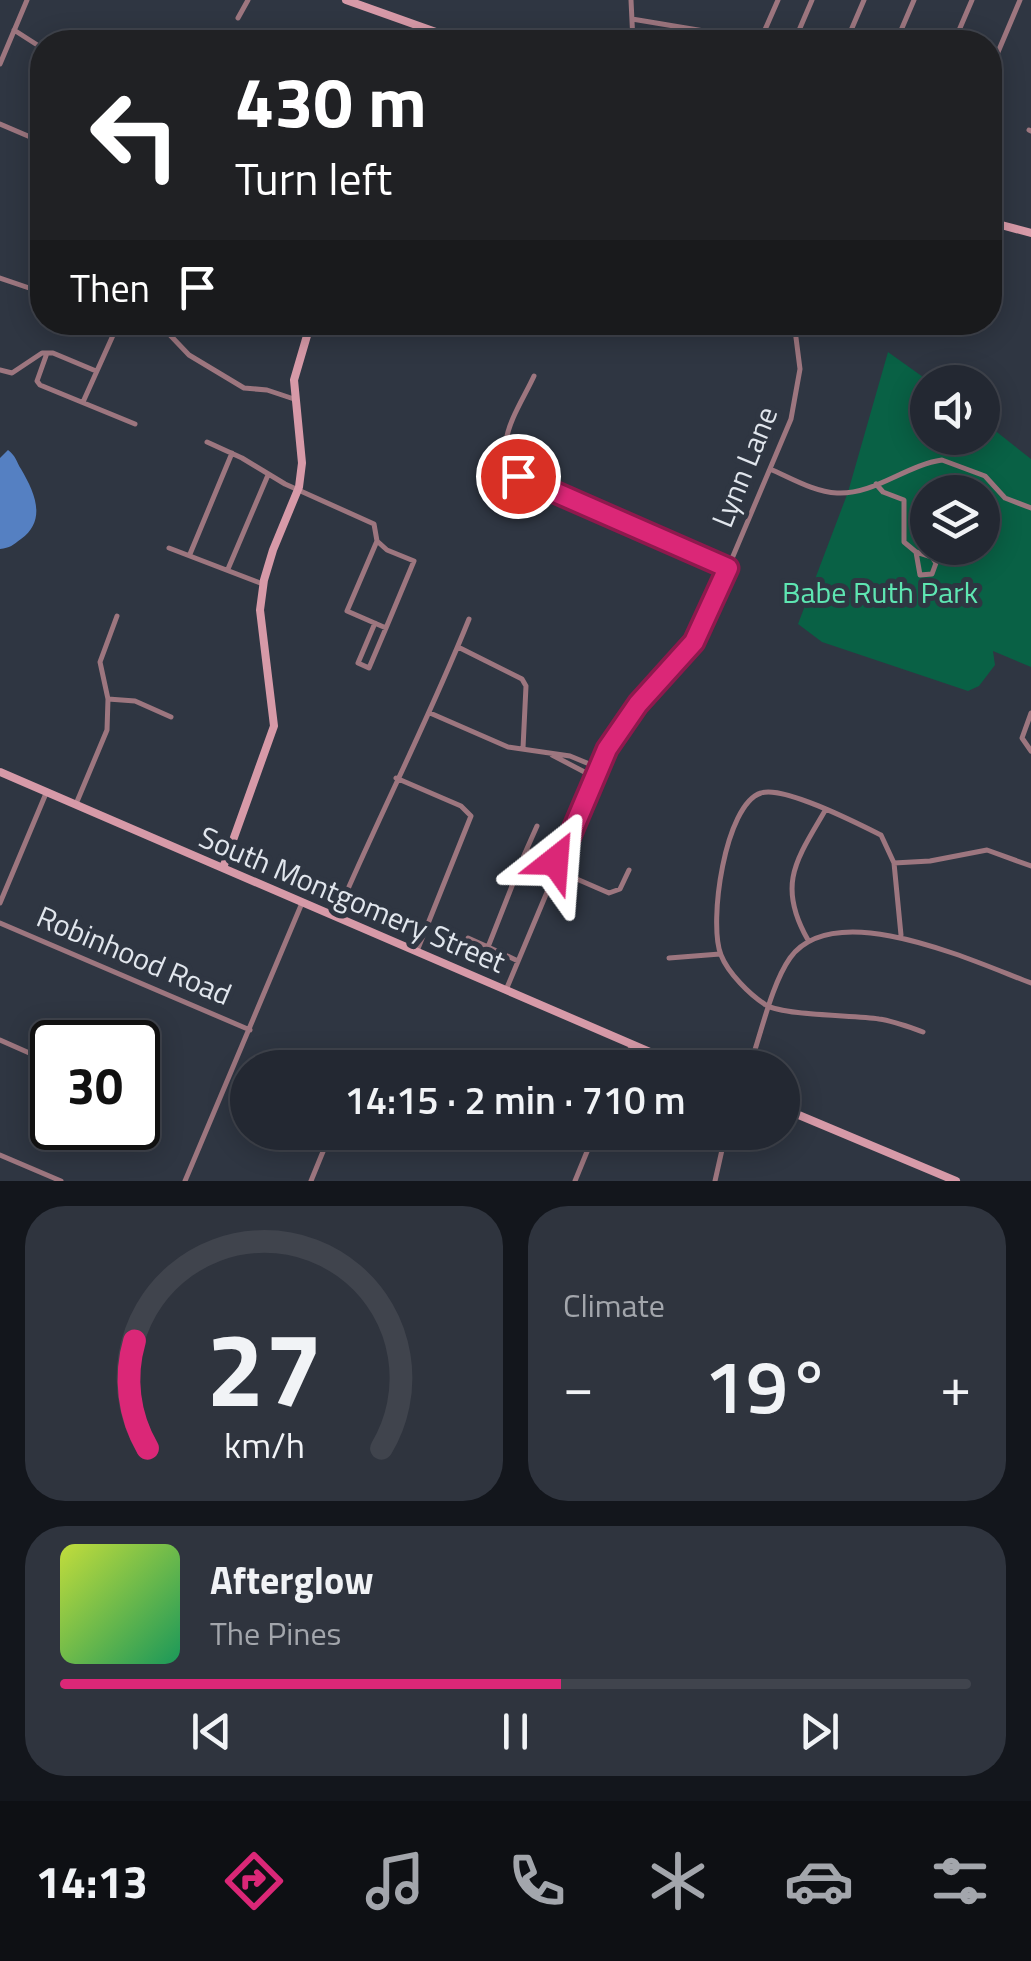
<!DOCTYPE html>
<meta charset="utf-8">
<style>
:root{--surface:#232832;--page:#2f343e;--text:#f1f3f6;--muted:#a3a6ac;--line:#40444d;--accent:#db2777}
body{margin:0;font-family:"Titillium Web",sans-serif;background:var(--page);color:var(--text);height:100vh;display:flex;flex-direction:column;font-size:38px;white-space:nowrap}
*{box-sizing:border-box;margin:0}
p{font-size:32px;color:var(--muted)}
.icon{flex:none;width:55px;height:55px;fill:none;stroke:currentColor;stroke-width:2;stroke-linecap:round;stroke-linejoin:round}
.map{position:relative;height:1181px;overflow:hidden}
.panel{display:flex;flex-direction:column;gap:25px;padding:25px;background:#13161c;flex:1}
.panel>*{flex:none}
.hud{position:absolute;left:30px;top:30px;width:972px;height:305px;border-radius:40px;box-shadow:0 5px 25px #0003,0 0 0 2px var(--line);background:#202124;color:#fff;overflow:hidden}
.buttons{position:absolute;left:910px;top:365px;display:grid;gap:20px}
.buttons a{display:grid;place-items:center;width:90px;height:90px;border-radius:50%;background:var(--surface);box-shadow:0 5px 25px #0003,0 0 0 2px var(--line);font-size:50px}
.speed{position:absolute;left:30px;top:1020px;display:flex;gap:20px;font-size:50px;font-weight:700;text-align:center}
.speed>*{display:grid;place-content:center;width:130px;height:130px;border-radius:50%;background:var(--surface);box-shadow:0 5px 25px #0003,0 0 0 2px var(--line);line-height:1}
.speed .limit{border:5px solid #111;border-radius:15px;background:#fff;color:#111}
.pin{position:absolute;display:grid;place-items:center;width:85px;height:85px;color:#fff;margin:-42px;border:5px solid #fff;border-radius:50%;box-shadow:0 2px 10px #0007}
.me{position:absolute;width:110px;margin:-55px;rotate:28deg;stroke-linejoin:round;filter:drop-shadow(0 0 8px #0008)}
.turn{display:flex;align-items:center;gap:35px;height:210px;padding:0 40px;font-size:45px}
.turn .icon{width:130px;height:130px;stroke-width:2.5}
.turn b{display:block;font-size:70px;line-height:85px}
.then{display:flex;align-items:center;height:95px;padding:0 40px;background:#0003;gap:20px;font-size:38px}
.big{font-size:75px;font-weight:600;line-height:1.1}
.panel .tile{flex:1;display:flex;flex-direction:column;justify-content:center;gap:15px;min-width:0;padding:0 35px;border-radius:40px;background:var(--page)}
.panel .dial{align-items:center;gap:0}
.dial svg{height:260px;overflow:visible;fill:none;stroke:var(--line);stroke-width:7;stroke-linecap:round;text-anchor:middle}
.dial text{fill:var(--text);stroke:none}
.song{display:flex;align-items:center;gap:30px}
.cover{width:120px;height:120px;border-radius:15px;background:linear-gradient(135deg,hsl(70 70% 55%),hsl(150 70% 35%))}
.played{height:10px;border-radius:5px;background:linear-gradient(90deg,var(--accent) 55%,var(--line) 55%)}
.keys{display:flex;justify-content:space-around;direction:ltr}
.heat{display:flex;justify-content:space-between;align-items:center;font-size:55px;direction:ltr}
.panel .tiles{flex:1;display:grid;gap:25px;grid-template-columns:1fr 1fr}
.tile:last-child{grid-column:span 2}
.trip{position:absolute;left:230px;top:1050px;width:570px;height:100px;border-radius:50px;background:var(--surface);box-shadow:0 5px 25px #0003,0 0 0 2px var(--line);font-weight:600;line-height:100px;text-align:center}
.menu{display:flex;height:160px;justify-content:space-around;align-items:center;background:#0e1014;color:var(--muted)}
.menu .icon{width:70px;height:70px}
.menu .on{color:var(--accent)}
.menu b{font-size:45px;color:var(--text)}
.map>svg:first-child{display:block}
.green{fill:#096145;fill-rule:evenodd}
.water{fill:#5580c2}
.lines{fill:none;stroke-linecap:round;stroke-linejoin:round}
.street{stroke:#9d767f;stroke-width:5}
.secondary{stroke:#d79aa8;stroke-width:8}
.route-casing{stroke:#8e194d;stroke-width:25}
.route{stroke:#db2777;stroke-width:18}
.labels{text-anchor:middle;stroke-width:10;stroke-linejoin:round;paint-order:stroke}
.street-label{font-size:30px;fill:#e1e6ed;stroke:#2f3642}
.park-label{font-size:30px;fill:#5ee6b2;stroke:#2f3642}
</style>
<div class="map">
<svg width="1031" height="1181" viewBox="0 0 1031 1181">
<rect width="100%" height="100%" fill="#2f3642"/>
<path class="green" d="M888 352 930 382 928 438H982L983 421 1031 459V667L993 651 995 665 979 686 968 691 822 642 798 624 848 492ZM928 492H982V548H928Z"/>
<path class="water" d="M8 450C16 456 16 461 21 469 35 493 47 520 21 539 13 545 10 548 0 549V458Z"/>
<g class="lines">
<path class="street" d="M631 0 633 42
M238 18 248 0
M632 19 752 39 764 32 778 0
M14 30 42 48
M794 42 812 0
M846 42 864 0
M896 42 914 0
M954 42 972 0
M0 64 27 0
M990 71 1020 0
M0 124 42 142
M1029 130 1031 131
M0 278 38 291 42 287
M145 322 169 334 189 355 244 388 267 390 294 399
M47 353 37 381 40 385 135 424
M0 370 12 373 42 353H53L96 371
M534 376C518 411 483 455 527 482L728 568
M83 402 119 322
M207 442 242 458 285 484 374 524 377 541 347 611 386 628 414 561 387 550 377 541
M770 469C791 478 814 492 837 493 874 495 906 465 942 460L985 476 1005 498 1031 508
M876 484 883 492 904 500V542L916 552 920 575 932 574 936 563 932 557 916 552
M169 548 263 584
M190 554 232 453
M228 569 268 475
M375 623 358 663 369 668 386 628
M458 647 522 679 526 686 523 748
M108 699 135 701 171 717
M430 713 508 747 570 756 599 768
M1031 713 1022 738 1031 751
M552 755 594 777
M396 778 461 806 471 816 417 951
M76 804 107 730 108 699 100 662 117 616
M525 853 537 826
M894 863 930 861 987 850 1031 866
M556 870 609 893 620 889 629 870
M344 898C385 804 431 714 469 619
M0 903 47 791
M0 923 250 1030
M901 935 894 863 881 835C859 824 783 785 761 793 725 804 708 923 721 955 728 973 750 995 766 1005 785 1016 854 1015 879 1019 894 1021 909 1027 923 1032
M468 938 488 947
M808 940C776 884 797 859 826 809
M669 958 720 954
M518 961 488 947 525 853 531 851 559 862
M506 990 607 749 638 704 679 662 706 620 791 419 800 369 794 322
M0 1040 52 1063
M622 1068 632 1044
M749 1068C761 1035 771 985 790 958 835 896 975 962 1031 983
M0 1155 61 1181
M185 1181 302 903
M311 1181 331 1132
M575 1181 595 1132
M715 1181 726 1132"/>
<path class="secondary" d="M346 0 464 42
M990 222 1031 233
M0 772 687 1068
M223 868 274 726 260 610 264 580 273 550 299 487 302 463 294 380 311 322
M782 1108 956 1181"/>
</g>
<g class="lines">
<g class="route-casing">
<path id="route" d="M518 476 728 568 694 642 638 704 607 749 559 862 555 861"/>
</g>
<use href="#route" class="route"/>
</g>
<g class="labels">
<g class="street-label">
<text transform="translate(745 467) rotate(-68)" y="10">Lynn Lane</text>
<text transform="translate(352 900) rotate(23)" y="10">South Montgomery Street</text>
<text transform="translate(134 956) rotate(23)" y="10">Robinhood Road</text>
</g>
<g class="park-label">
<text x="880" y="603">Babe Ruth Park</text>
</g>
</g>
</svg>
<div class="buttons">
<a><svg class="icon" aria-label="sound" viewBox="0 0 24 24"><path d="M4 9h4l5-4v14l-5-4H4zM17 9q2 3 0 6"/></svg></a>
<a><svg class="icon" aria-label="layers" viewBox="0 0 24 24"><path d="M12 4l9 5-9 5-9-5zM3 14l9 5 9-5"/></svg></a>
</div>
<div class="speed"><div class="limit">30</div></div>
<div class="pin" style="left:518px;top:476px;background:#d93025"><svg class="icon" aria-label="arrive" viewBox="0 0 24 24"><path d="M6 21V4h12l-3 4 3 4H6"/></svg></div>
<svg class="me" style="left:555px;top:861px" viewBox="-20 -20 40 40"><path d="M0-17L14 15 0 8-14 15z" fill="#db2777" stroke="#fff" stroke-width="4"/></svg>
<div class="trip">14:15 · 2 min · 710 m</div>
<div class="hud">
<div class="turn"><svg class="icon" aria-label="left" viewBox="0 0 24 24"><path d="M17 20v-9H6M10 6l-5 5 5 5"/></svg><div><b>430 m</b>Turn left</div></div>
<div class="then">Then<svg class="icon" aria-label="arrive" viewBox="0 0 24 24"><path d="M6 21V4h12l-3 4 3 4H6"/></svg></div>
</div>
</div>
<section class="panel">
<div class="tiles">
<div class="tile dial"><svg viewBox="0 0 100 80">
<path d="M14 69A42 42 0 1 1 86 69"/>
<path d="M14 69A42 42 0 0 1 10 36" stroke="#db2777"/>
<text x="50" y="56" font-size="32" font-weight="700">27</text>
<text x="50" y="72" font-size="11">km/h</text>
</svg></div>
<div class="tile"><p>Climate</p>
<div class="heat"><a>−</a><b class="big">19°</b><a>+</a></div>
</div>
<div class="tile">
<div class="song"><i class="cover"></i><div><b>Afterglow</b><p>The Pines</p></div></div>
<div class="played"></div>
<div class="keys"><svg class="icon" aria-label="previous" viewBox="0 0 24 24"><path d="M18 5L8 12l10 7zM5 5v14"/></svg><svg class="icon" aria-label="pause" viewBox="0 0 24 24"><path d="M8 5v14M16 5v14"/></svg><svg class="icon" aria-label="next" viewBox="0 0 24 24"><path d="M6 5l10 7-10 7zM19 5v14"/></svg></div>
</div>
</div>
</section>
<nav class="menu">
<b>14:13</b>
<svg class="icon on" aria-label="directions" viewBox="0 0 24 24"><path d="M12 3l9 9-9 9-9-9zM9 14v-3h6M13 9l2 2-2 2"/></svg>
<svg class="icon" aria-label="music" viewBox="0 0 24 24"><path d="M9 18V5l10-2v13"/><circle cx="6" cy="18" r="3"/><circle cx="16" cy="16" r="3"/></svg>
<svg class="icon" aria-label="phone" viewBox="0 0 24 24"><path d="M5 4h4l2 5-3 2q2 4 5 5l2-3 5 2v4C11 20 4 13 5 4z"/></svg>
<svg class="icon" aria-label="climate" viewBox="0 0 24 24"><path d="M12 3v18M4 7l16 10M4 17L20 7"/></svg>
<svg class="icon" aria-label="car" viewBox="0 0 24 24"><path d="M5 17H2v-5l4-1 3-4h7l3 4 3 1v5h-3M9 17h6M6 11h13"/><circle cx="7" cy="17" r="2"/><circle cx="17" cy="17" r="2"/></svg>
<svg class="icon" aria-label="filters" viewBox="0 0 24 24"><path d="M4 7h16M4 17h16"/><circle cx="9" cy="7" r="2"/><circle cx="15" cy="17" r="2"/></svg>
</nav>
